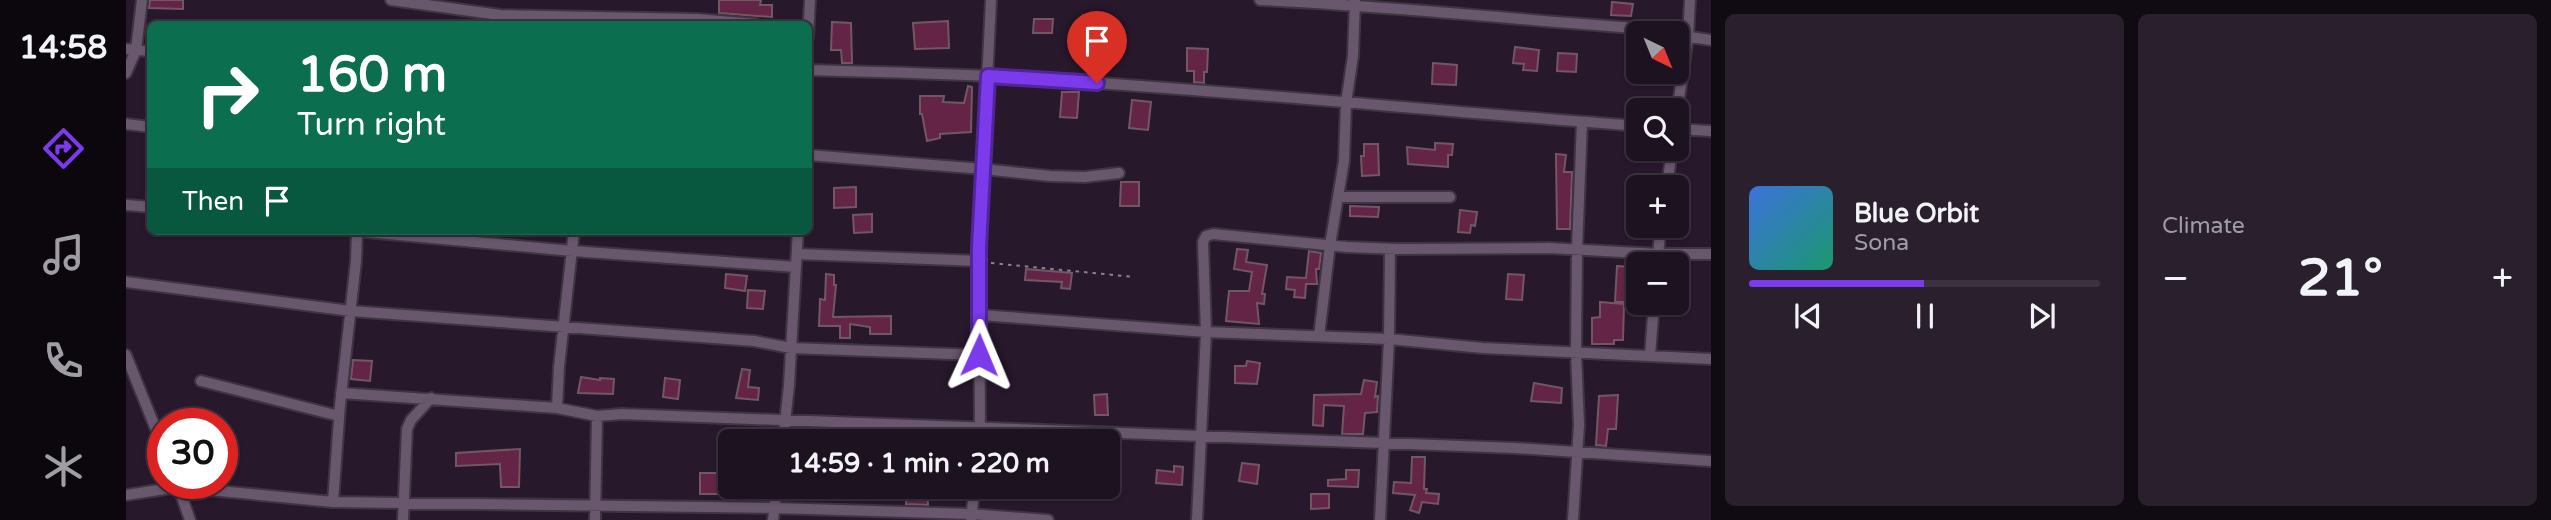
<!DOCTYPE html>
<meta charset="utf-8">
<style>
:root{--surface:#1d1220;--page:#2a202d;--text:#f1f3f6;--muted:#a09ea5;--line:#3b323e;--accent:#7c3aed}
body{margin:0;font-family:"Varela Round",sans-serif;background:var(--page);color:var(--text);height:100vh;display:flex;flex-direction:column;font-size:26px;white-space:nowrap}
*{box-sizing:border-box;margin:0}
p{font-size:23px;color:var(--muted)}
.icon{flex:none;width:38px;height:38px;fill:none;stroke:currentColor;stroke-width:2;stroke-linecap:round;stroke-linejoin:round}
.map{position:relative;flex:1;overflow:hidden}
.side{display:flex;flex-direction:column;gap:14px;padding:14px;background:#100a12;width:840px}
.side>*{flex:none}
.top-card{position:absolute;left:21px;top:21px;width:665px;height:214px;border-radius:10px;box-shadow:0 2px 5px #0004,0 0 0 2px var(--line);background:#0b6e4f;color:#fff;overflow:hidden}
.needle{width:46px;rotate:137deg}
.controls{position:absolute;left:1500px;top:21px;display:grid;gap:14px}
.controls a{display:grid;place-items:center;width:63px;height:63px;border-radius:10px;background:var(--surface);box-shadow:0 2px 5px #0004,0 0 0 2px var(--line);font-size:35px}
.speed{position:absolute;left:21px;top:408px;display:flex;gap:14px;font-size:35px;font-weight:700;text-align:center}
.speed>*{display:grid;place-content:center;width:91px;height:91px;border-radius:50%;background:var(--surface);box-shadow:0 2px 5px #0004,0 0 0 2px var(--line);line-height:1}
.speed .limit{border:10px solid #d22;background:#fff;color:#111}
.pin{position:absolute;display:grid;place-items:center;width:60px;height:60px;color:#fff;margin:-72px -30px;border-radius:50% 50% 50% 0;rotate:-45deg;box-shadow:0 0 7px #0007}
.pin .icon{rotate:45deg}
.me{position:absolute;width:77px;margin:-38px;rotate:1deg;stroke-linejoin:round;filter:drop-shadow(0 0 5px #0008)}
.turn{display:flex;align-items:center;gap:24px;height:147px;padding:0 35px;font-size:32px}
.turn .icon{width:91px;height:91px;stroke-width:2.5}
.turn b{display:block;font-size:49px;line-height:60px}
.then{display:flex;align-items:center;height:66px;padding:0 35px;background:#0003;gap:14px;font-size:26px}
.big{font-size:52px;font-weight:700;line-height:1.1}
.side .card{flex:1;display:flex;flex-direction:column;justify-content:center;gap:10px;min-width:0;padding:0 24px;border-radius:10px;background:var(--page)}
.song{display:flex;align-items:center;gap:21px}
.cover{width:84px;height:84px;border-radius:10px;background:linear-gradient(135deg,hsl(220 70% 55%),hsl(160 70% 35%))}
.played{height:7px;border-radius:4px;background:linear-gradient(90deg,var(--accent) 50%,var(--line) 50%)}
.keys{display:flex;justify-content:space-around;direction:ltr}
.heat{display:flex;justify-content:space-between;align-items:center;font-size:38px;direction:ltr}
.side .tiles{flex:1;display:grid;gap:14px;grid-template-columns:repeat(2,1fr)}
.trip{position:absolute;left:592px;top:429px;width:402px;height:70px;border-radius:10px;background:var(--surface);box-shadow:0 2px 5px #0004,0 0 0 2px var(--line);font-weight:700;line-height:70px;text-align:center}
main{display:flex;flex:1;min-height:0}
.menu{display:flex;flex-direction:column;width:126px;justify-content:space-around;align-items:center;background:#0c070d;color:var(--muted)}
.menu .icon{width:49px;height:49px}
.menu .on{color:var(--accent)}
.menu b{font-size:32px;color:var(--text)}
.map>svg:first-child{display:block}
.building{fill:#632446;stroke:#725763;stroke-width:2}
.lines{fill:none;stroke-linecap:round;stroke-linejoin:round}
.street-casing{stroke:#3f3442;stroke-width:14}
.path{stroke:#8d8191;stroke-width:2;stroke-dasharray:3.5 5;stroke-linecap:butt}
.street{stroke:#68576d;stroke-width:10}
.route-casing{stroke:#51269a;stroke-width:18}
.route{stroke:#7c3aed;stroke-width:12}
</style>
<main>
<nav class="menu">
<b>14:58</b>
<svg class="icon on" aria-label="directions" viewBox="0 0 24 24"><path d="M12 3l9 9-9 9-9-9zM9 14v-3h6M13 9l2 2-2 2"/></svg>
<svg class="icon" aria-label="music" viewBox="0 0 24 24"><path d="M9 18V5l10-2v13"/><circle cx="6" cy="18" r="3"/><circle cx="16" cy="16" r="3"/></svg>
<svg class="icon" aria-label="phone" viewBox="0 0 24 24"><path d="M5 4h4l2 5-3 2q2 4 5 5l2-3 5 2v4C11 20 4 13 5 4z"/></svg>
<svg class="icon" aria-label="climate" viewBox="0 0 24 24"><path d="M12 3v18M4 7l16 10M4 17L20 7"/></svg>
</nav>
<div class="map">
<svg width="1585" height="520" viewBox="0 0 1585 520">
<rect width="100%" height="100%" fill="#27182b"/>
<path class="building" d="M24 0H57V9L23 8Z
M593 0H635L634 5H646V17L593 13Z
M1486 2 1507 4 1505 16 1485 15Z
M957 15 973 18 970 34 955 31Z
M908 19H927L926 33H907Z
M822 21 823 48 789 49 787 23Z
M706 22 725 23 726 63H716L715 50H705Z
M1389 47 1413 50 1411 71 1397 70 1398 64 1387 63Z
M1061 48 1082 49 1081 72H1078V83L1068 82V71H1061Z
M1432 53 1451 54 1450 72 1431 71Z
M1307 63 1331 65 1330 85 1306 84Z
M842 86 846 87 845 132 814 134V138L801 141 796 114H794V96H818L817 102 838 103Z
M936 92H953L951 118 934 117Z
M1006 100 1025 102 1022 130 1003 128Z
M1309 143 1327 144 1326 155H1322V167L1282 164 1281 147 1309 150Z
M1238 144H1252L1253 175 1236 176 1235 156H1238Z
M1430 154 1440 155 1438 172H1446L1444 229H1431Z
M995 182H1013V206H994Z
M730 187V207L708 208V188Z
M1224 206 1253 207 1252 217 1224 216Z
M1334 210 1351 212 1349 226 1345 225 1344 233 1332 232Z
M746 214V232L728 233 727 215Z
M1111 249 1122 250 1120 262 1141 265 1136 294H1139L1138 304 1131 303 1133 324 1100 321 1103 291H1123L1126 272 1108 269Z
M1183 251 1195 253 1193 269H1190L1191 284H1180L1179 298 1168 297 1169 290 1160 289 1161 277 1180 278Z
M1491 266 1505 267 1503 302H1489Z
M900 269 946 273 944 289 935 288 936 282 899 280Z
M600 274 621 276 619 291 599 288Z
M700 274 708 275V285H710L707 317 765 316V334H744V327L724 324V338H714V326H693L694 299 699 300Z
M1382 274 1398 275 1396 300 1380 299Z
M622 290 639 291 637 309 621 308Z
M1474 302 1498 304 1497 340H1488V344H1466V318L1474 317Z
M227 360 246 361 244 381 225 379Z
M1121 361 1134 363 1131 384 1109 383V366H1120Z
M616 369 624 370 622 387 633 388 632 400 610 398Z
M455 377 474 380V378L488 379 487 394 452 393Z
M539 378 554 380 552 399 537 397Z
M1238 380 1251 382 1249 397 1252 396 1251 412 1239 413 1237 434H1216L1218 406 1198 405 1197 426 1187 425 1188 395 1235 394Z
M1408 383 1436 388 1435 403 1405 401Z
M981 394 982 415H969L968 395Z
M1492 395 1490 429H1482L1480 446 1470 445 1473 396Z
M394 449 393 487H375L374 464 330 466V453Z
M1286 457H1299L1298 489H1301L1300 493 1313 494 1312 504 1296 502 1293 513 1284 510 1289 495 1267 493 1268 482 1285 483Z
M1116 463 1133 465 1131 484 1113 481Z
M1048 466 1057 467 1056 485 1030 483 1031 470 1048 472Z
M1220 470H1233L1232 487 1202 486V480L1220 479Z
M574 473H594V494H574Z
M781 489H801L802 505 780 504Z
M1185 494H1203V508L1185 509Z"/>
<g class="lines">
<g class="street-casing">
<path id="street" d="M265 0 374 15 571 19 629 24
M1134 0C1264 6 1393 20 1523 29L1547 33
M1557 36 1585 40
M682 37 684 0
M0 49 24 51
M682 70C742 72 803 73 862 76 1079 88 1295 110 1512 126
M0 73 10 50 16 0
M1550 119 1562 37 1564 0
M0 124 24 127
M1550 129 1585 131
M682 155 857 169 924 176 959 177 993 173
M1541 187 1546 149
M1213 197H1324
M0 205 24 207
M230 231 446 251 670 267
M448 231 433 367 431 408 471 416 496 414 1389 448 1585 461
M671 254 854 261
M1531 264 1535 226
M0 282 225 311 628 341 665 348 853 355
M854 315 1080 332 1263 339 1357 348 1585 359
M1193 336 1204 245 1218 161 1220 103 1227 56 1229 0
M0 355 37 447
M1524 356 1528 303
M75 381 213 416
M215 393 431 408
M657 441 663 385 672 231
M854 441 853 247 865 0
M51 483 64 520
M0 495 52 487 207 502 649 508 845 514 922 520
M207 502 214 405 230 261 231 231
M845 518 849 486
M277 520 281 429 285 420 305 398
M469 520 471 416
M647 520 651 486
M1071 520 1080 332 1077 242 1080 236 1087 234 1221 247 1271 249 1423 248 1532 254H1585
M1254 520 1263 339 1264 249
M1447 520 1453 425 1450 352 1451 249 1456 122"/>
</g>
<path class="path" d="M865 263 1008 277"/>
<use href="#street" class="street"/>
</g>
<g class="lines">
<g class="route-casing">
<path id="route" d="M853 355V247L862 76 971 83"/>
</g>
<use href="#route" class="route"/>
</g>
</svg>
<div class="controls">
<a><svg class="needle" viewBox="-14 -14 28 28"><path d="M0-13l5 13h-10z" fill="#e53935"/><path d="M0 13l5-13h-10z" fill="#a09ea5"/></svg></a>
<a><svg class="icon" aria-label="search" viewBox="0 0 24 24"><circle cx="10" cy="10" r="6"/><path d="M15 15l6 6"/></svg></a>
<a>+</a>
<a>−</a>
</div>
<div class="speed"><div class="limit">30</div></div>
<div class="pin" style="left:971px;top:83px;background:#d93025"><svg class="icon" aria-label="arrive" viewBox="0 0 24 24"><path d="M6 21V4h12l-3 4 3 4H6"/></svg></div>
<svg class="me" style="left:853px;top:355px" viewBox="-20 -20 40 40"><path d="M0-17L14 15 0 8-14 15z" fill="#7c3aed" stroke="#fff" stroke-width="4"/></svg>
<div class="trip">14:59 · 1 min · 220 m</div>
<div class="top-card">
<div class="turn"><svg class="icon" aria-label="right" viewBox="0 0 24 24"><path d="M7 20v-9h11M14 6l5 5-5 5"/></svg><div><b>160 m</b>Turn right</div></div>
<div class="then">Then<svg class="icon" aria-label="arrive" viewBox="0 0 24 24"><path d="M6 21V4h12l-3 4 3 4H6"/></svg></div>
</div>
</div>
<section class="side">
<div class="tiles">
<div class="card">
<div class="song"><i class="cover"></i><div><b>Blue Orbit</b><p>Sona</p></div></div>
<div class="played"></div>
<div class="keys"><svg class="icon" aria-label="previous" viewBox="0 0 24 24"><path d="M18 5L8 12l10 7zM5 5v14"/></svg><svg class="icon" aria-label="pause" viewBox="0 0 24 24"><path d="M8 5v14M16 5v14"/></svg><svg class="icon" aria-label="next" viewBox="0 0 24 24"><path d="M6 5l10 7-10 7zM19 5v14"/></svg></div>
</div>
<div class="card"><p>Climate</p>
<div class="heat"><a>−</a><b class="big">21°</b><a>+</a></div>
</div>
</div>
</section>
</main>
